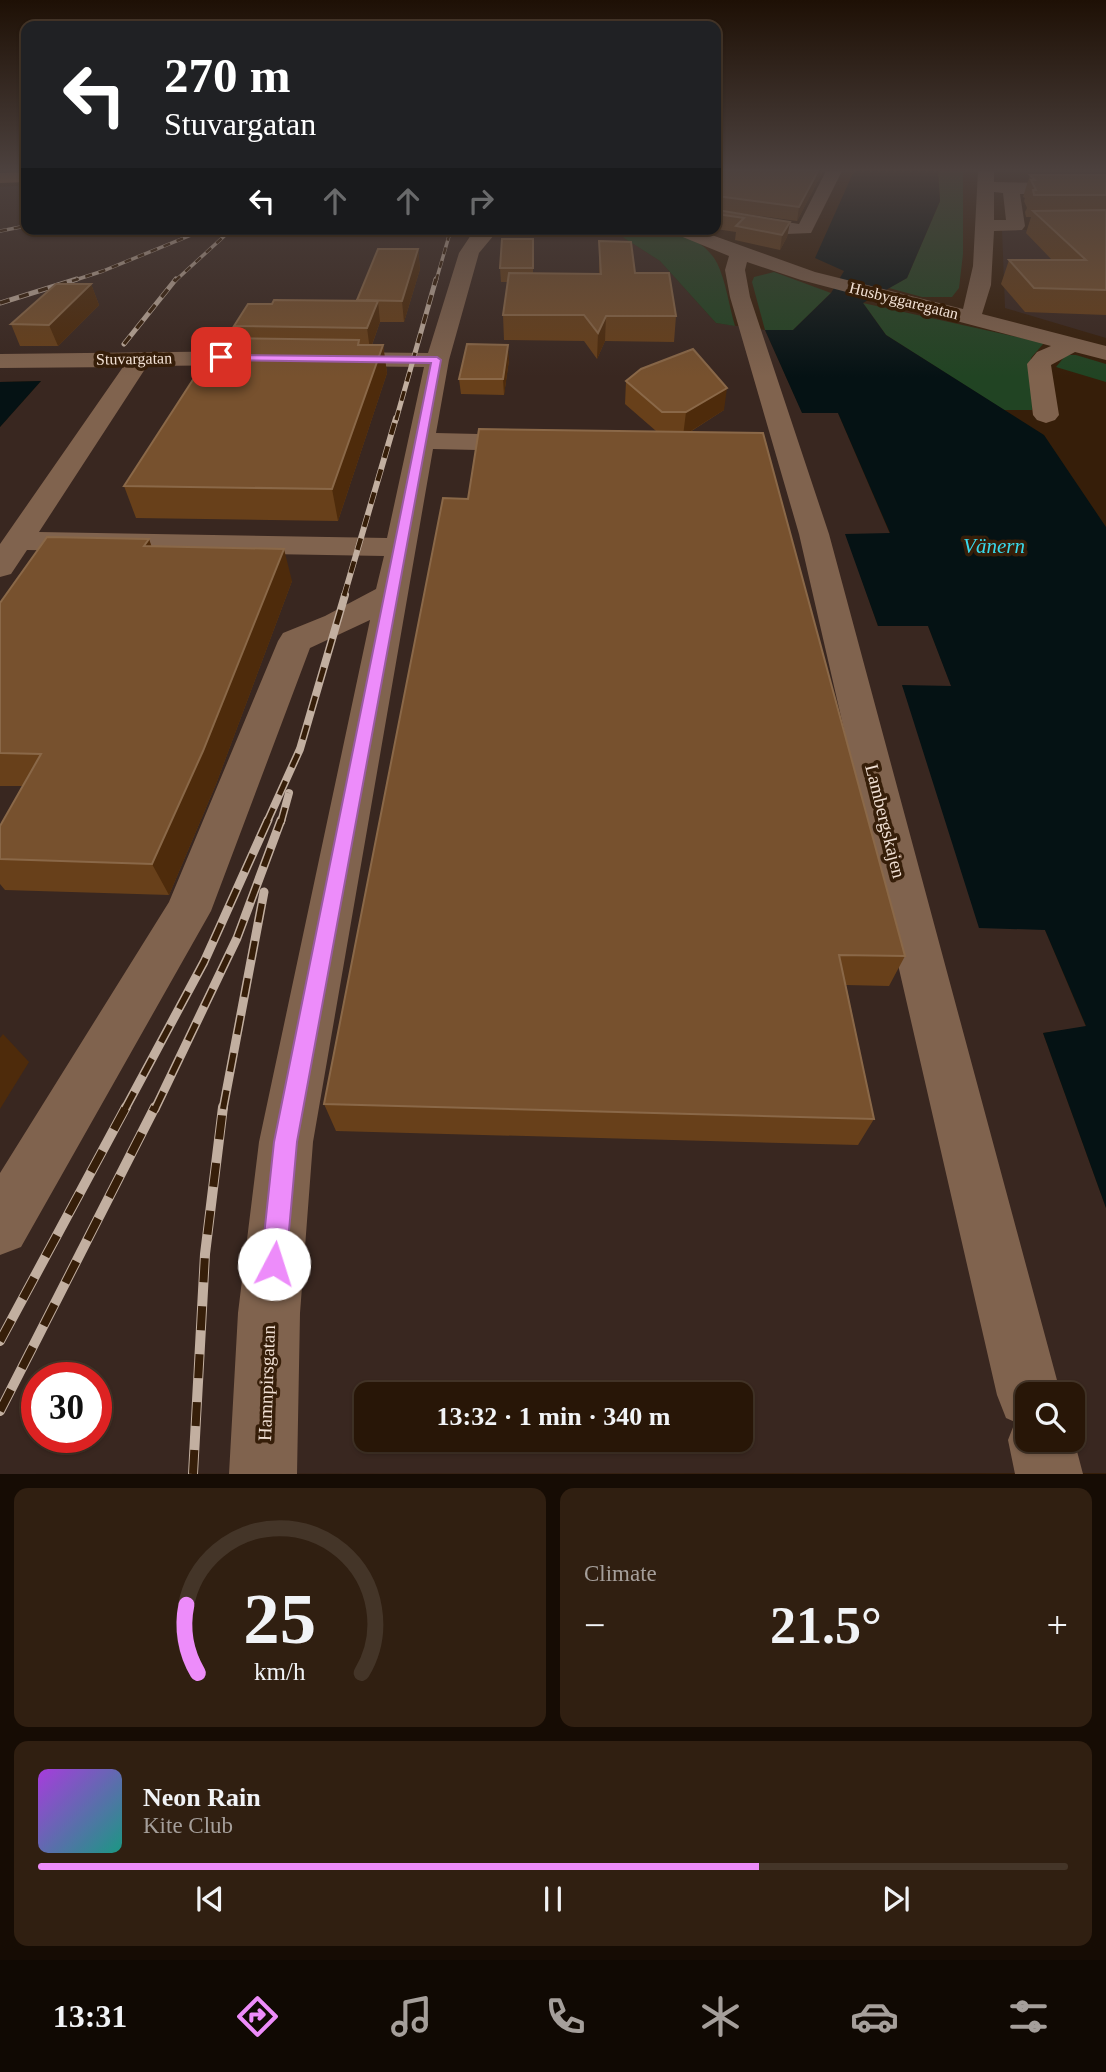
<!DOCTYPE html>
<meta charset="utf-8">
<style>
:root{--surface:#281607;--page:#301f11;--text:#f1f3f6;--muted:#a59f9b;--line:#443528;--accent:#ed8cfa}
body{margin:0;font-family:"Times New Roman",serif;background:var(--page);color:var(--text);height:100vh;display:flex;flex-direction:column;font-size:26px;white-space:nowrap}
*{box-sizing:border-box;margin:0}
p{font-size:23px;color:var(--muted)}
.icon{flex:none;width:38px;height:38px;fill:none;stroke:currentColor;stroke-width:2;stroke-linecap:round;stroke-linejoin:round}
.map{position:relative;height:1474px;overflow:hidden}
.details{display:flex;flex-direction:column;gap:14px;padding:14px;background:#160c04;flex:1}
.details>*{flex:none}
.hud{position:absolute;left:21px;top:21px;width:700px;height:214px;border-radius:14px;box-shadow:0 2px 5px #0004,0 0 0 2px var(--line);background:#202124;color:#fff;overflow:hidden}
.buttons{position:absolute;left:1015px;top:1382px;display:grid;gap:14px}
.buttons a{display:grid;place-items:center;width:70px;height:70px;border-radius:14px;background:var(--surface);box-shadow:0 2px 5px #0004,0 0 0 2px var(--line);font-size:35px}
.speed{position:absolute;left:21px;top:1362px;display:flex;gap:14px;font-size:35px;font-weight:700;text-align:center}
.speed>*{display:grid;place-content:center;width:91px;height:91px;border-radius:50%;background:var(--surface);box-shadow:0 2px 5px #0004,0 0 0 2px var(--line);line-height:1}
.speed .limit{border:10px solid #d22;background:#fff;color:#111}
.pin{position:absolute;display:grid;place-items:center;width:60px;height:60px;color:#fff;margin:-30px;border-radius:14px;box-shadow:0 4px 10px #0006}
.me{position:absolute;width:77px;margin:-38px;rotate:5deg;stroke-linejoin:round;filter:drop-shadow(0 0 5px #0008)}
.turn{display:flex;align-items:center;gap:24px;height:147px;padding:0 28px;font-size:32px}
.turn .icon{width:91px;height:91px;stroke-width:2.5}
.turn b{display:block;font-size:49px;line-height:60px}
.lanes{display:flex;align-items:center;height:66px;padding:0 28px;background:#0003;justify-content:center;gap:35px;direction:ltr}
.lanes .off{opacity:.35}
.big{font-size:52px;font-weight:700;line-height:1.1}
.details .widget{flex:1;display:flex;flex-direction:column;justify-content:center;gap:10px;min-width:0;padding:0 24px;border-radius:14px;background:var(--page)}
.details .dial{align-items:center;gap:0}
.dial svg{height:182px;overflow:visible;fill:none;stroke:var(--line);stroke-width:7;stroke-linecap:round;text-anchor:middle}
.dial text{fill:var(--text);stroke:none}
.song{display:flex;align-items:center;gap:21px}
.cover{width:84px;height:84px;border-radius:10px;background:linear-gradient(135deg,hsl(280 70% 55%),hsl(170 70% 35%))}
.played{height:7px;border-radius:4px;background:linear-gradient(90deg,var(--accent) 70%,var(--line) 70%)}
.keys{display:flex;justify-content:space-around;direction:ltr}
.heat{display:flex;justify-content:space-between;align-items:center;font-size:38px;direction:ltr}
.details .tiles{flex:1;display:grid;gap:14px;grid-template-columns:1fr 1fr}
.widget:last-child{grid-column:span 2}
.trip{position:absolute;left:354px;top:1382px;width:399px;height:70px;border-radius:14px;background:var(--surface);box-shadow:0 2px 5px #0004,0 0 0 2px var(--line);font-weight:700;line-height:70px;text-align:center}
.dock{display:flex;height:112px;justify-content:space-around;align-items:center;background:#100903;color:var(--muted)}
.dock .icon{width:49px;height:49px}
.dock .current{color:var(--accent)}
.dock b{font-size:32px;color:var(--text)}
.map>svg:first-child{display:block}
.industrial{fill:#392720;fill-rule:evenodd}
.green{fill:#214423}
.water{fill:#051214}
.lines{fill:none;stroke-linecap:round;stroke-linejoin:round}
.minor{fill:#80634e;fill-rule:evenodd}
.major{fill:#a2683b;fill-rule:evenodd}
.rail-far5-casing{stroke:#c2afa0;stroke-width:3.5}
.rail-far4-casing{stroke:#c2afa0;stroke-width:5}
.rail-far3-casing{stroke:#c2afa0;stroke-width:6}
.rail-far2-casing{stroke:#c2afa0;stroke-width:8}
.rail-far1-casing{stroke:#c2afa0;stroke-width:9}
.rail-casing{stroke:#c2afa0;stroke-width:10}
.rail-far5{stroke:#361e09;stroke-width:2.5;stroke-dasharray:7;stroke-linecap:butt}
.rail-far4{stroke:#361e09;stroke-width:3.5;stroke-dasharray:10;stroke-linecap:butt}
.rail-far3{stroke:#361e09;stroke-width:4.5;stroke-dasharray:12;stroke-linecap:butt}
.rail-far2{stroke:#361e09;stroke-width:5;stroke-dasharray:15;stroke-linecap:butt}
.rail-far1{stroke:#361e09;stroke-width:6;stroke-dasharray:19;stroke-linecap:butt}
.rail{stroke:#361e09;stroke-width:8;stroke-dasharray:24;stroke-linecap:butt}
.wall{fill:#68401a}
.shaded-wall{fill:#4e2b0b}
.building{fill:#77512e;stroke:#8a6848;stroke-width:2}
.route{fill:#ed8cfa;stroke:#9a5ba2;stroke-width:2}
.labels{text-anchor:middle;stroke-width:7;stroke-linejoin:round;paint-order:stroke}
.far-street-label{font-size:16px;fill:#f1e0d4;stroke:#361e09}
.street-label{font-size:19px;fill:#f1e0d4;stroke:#361e09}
.water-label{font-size:21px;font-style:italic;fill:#38d9ec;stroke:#361e09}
</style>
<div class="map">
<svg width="1106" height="1474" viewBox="0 0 1106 1474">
<rect width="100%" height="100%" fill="#361e09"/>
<path class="industrial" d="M26 185V229H610L660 261 716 323 765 330 802 412 838 413 890 534H846L878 626H928L952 687 902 686 1045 930 1086 1027 1043 1033 1106 1208V1473L0 1474V427L41 381 0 382V187ZM37 1377H96V1437H37ZM366 1395H740V1440H366ZM1027 1395H1073V1440H1027Z
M1002 230H1106V338L1005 308Z"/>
<path class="green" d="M938 171H963V254L959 288 952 297H922L889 288 907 278 940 201Z
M610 229C645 229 697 225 717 263 726 281 729 306 735 326L716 323 660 261Z
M774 272 831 293 793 330H765L752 282 754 277Z
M863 303 1044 343 1031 358 1032 410H1004L886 335Z
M1066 355H1076L1106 364V382L1056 367Z"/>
<path class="water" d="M854 171H938L940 201 907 278 863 303 886 335 1044 435 1106 527V1208L1043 1033 1086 1026 1045 930 979 928 902 685 951 686 928 626H878L845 534 890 533 838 413H802L765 330H793L831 293 844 271 815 258Z
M41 381 0 427V382Z"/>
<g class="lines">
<path class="minor" d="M826 171H842L811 233 786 234 731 223 728 219 737 214 799 224Z
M978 171H994V182L1106 184V194H1020L1025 226 1022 230 994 231 991 285 982 314 1106 346V360L1075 352 1051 365 1059 415 1055 420 1046 423 1037 420 1033 415 1027 364 1037 352 1051 346 801 280 747 262 745 270 750 297 829 534 1061 1395H1027V1440H1073V1436L1083 1474H1015L1008 1440 1015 1422 1006 1418 997 1395 799 534 730 297 725 270 729 256 673 233 670 229H695L815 272 963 309 973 266ZM994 192 1003 193 1006 220H994Z
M308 229H499L479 253 449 360 436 433 527 435 536 437 540 443 536 449 527 451 433 449 313 1142 300 1313 297 1474H229L238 1313 259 1142 370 620 310 648 211 911 21 1247 0 1255V1173L169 902 278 641 283 633 325 616 376 589 384 556 27 550 11 574 0 577V544L123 367 0 368V354L260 351 268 353 272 358 268 363 260 365 147 366 39 532 387 538 424 367 334 366 326 364 322 359 326 354 334 352 428 353 459 253 471 235 317 234Z"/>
<path class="major" d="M26 172V182L0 183V173Z"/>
<g class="rail-far5-casing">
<path id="rail-far5" d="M0 231 26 226
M72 281 103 271 206 229
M175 281 232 229
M436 281 451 229"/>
</g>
<g class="rail-far4-casing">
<path id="rail-far4" d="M0 303 77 279
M124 344 176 279
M396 420 436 279"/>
</g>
<g class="rail-far3-casing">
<path id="rail-far3" d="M344 596 396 418"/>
</g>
<g class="rail-far2-casing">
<path id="rail-far2" d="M267 822 300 749 345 595
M281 822 289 793"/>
</g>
<g class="rail-far1-casing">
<path id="rail-far1" d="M125 1109 204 962 268 820
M155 1109 237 938 281 820
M223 1109 264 892"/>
</g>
<g class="rail-casing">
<path id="rail" d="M0 1341 126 1107
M0 1411 155 1107
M193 1474 205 1254 223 1107"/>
</g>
<use href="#rail-far5" class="rail-far5"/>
<use href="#rail-far4" class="rail-far4"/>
<use href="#rail-far3" class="rail-far3"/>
<use href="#rail-far2" class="rail-far2"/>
<use href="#rail-far1" class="rail-far1"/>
<use href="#rail" class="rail"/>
</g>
<path class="wall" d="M716 171H823L797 221 724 211 790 222 787 237 780 250 735 240 736 232 716 229Z
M1030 175H1106V315L1025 312 1001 284 1009 260H1052L1026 233 1031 217H1026L1025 212 1027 208 1024 201 1025 198 1023 197Z
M533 239V274H599V241L635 273 676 316 674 342 605 341 597 359 584 341 504 340 503 315 508 282H501L500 268Z
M418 249 420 269 404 322H380L372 345H383L387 373 338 521 136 518 124 486 237 339 234 326 272 304 357 300Z
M91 284 99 305 58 346H20L11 324Z
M509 360 504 395 461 394 459 379Z
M626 381 724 410 690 432 905 956 889 986 846 985 874 1119 858 1145 336 1131 324 1104 468 499 656 431 625 404Z
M149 539 151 546 292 581 216 784 169 895 5 890 0 884V826L23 786H0V603Z"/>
<path class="shaded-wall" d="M818 171H823L797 221 799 207Z
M790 222 787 237 780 250 782 235Z
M418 249 420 269 404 322 402 301Z
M91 284 99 305 58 346 49 325Z
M378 301 380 322 370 350 367 328Z
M606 316 605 341 597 359 598 333Z
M383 345 387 373 338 521 332 489Z
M508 345 509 360 504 395 503 379Z
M727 388 724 410 683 436 686 412Z
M149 539 160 571 144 546Z
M284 549 292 581 216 784 169 895 152 864Z
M3 1034 29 1062 0 1109V1038Z"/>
<path class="building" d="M716 171H818L799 207 716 196 717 210 790 222 782 235 736 226 744 218 716 214Z
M1030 175H1106V195H1034L1033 190H1036L1031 180H1035Z
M1106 210V290L1034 288 1009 260H1086L1033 211Z
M502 239H533V268H500Z
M599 241 631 242 635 273H669L676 316H606L598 333 584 315H503L509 273 601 274Z
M378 249H418L402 301 357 300Z
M56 284H91L49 325 11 324Z
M274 300 378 301 367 328 234 326 248 304H272Z
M220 338 359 340 358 345H383L332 489 124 486Z
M467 344 508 345 503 379H459Z
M693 349 727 388 686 412H662L626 381 641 369Z
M479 429 763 433 905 956 839 955 874 1119 324 1104 443 498 468 499Z
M47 537 149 539 144 546 284 549 203 751 152 864 0 859V826L41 754 0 753V603Z"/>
<linearGradient id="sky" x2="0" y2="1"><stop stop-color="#1e1005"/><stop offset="0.45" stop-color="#4c413e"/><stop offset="1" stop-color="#4c413e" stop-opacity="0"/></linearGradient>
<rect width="1106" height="377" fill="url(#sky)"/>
<path class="route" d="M217 355 437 357 441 360 297 1142 286 1264 282 1273 274 1276 265 1273 261 1264 274 1142 431 363 221 360 216 357Z"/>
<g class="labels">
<g class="far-street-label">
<text transform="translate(904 300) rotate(14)" y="6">Husbyggaregatan</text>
<text transform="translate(134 358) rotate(-1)" y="6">Stuvargatan</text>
</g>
<g class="street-label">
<text transform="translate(886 821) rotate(76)" y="7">Lambergskajen</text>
<text transform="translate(266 1383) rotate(-88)" y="7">Hamnpirsgatan</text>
</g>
<g class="water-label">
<text x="994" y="553">Vänern</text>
</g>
</g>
</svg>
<div class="buttons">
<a><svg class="icon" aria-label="search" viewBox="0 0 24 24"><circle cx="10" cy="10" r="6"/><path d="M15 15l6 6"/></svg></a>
</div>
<div class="speed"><div class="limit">30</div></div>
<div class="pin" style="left:221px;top:357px;background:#d93025"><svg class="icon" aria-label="arrive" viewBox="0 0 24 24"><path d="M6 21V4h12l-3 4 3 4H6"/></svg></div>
<svg class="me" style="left:274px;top:1264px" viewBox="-20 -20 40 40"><circle r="19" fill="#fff"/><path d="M0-13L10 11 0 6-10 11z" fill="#ed8cfa"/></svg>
<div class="trip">13:32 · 1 min · 340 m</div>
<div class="hud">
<div class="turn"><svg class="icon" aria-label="left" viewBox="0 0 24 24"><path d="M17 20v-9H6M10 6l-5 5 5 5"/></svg><div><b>270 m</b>Stuvargatan</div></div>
<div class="lanes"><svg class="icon" aria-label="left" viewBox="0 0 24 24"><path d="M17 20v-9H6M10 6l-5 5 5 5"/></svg><svg class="icon off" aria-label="ahead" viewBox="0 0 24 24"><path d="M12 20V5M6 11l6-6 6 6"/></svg><svg class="icon off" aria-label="ahead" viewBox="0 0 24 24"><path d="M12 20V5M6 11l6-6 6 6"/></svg><svg class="icon off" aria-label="right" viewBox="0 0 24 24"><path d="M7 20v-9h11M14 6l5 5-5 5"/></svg></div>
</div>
</div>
<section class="details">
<div class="tiles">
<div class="widget dial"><svg viewBox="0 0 100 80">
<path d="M14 69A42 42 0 1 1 86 69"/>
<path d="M14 69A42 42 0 0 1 9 39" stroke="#ed8cfa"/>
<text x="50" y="56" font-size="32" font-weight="700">25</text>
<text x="50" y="72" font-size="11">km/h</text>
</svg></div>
<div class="widget"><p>Climate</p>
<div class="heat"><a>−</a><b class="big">21.5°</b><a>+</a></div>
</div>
<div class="widget">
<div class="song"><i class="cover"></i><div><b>Neon Rain</b><p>Kite Club</p></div></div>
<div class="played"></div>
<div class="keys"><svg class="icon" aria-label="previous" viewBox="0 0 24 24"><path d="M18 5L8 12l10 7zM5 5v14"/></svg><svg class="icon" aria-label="pause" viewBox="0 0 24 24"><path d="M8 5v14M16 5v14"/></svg><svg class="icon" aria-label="next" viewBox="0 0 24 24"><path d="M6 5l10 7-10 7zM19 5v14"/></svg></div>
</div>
</div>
</section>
<nav class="dock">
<b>13:31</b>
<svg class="icon current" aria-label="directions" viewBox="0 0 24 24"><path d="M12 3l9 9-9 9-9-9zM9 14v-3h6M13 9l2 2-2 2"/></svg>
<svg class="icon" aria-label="music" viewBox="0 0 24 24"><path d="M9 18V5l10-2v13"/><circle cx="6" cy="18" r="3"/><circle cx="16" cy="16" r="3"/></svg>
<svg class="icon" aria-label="phone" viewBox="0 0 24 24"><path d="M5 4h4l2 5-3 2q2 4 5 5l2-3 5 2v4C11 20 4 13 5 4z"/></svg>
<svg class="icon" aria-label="climate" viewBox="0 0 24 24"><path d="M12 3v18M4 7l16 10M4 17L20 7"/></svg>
<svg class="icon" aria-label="car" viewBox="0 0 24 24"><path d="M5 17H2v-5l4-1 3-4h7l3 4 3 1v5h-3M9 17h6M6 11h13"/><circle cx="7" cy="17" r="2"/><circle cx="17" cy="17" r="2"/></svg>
<svg class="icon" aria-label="filters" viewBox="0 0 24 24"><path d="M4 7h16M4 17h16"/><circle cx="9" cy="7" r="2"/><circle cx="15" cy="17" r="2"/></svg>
</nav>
